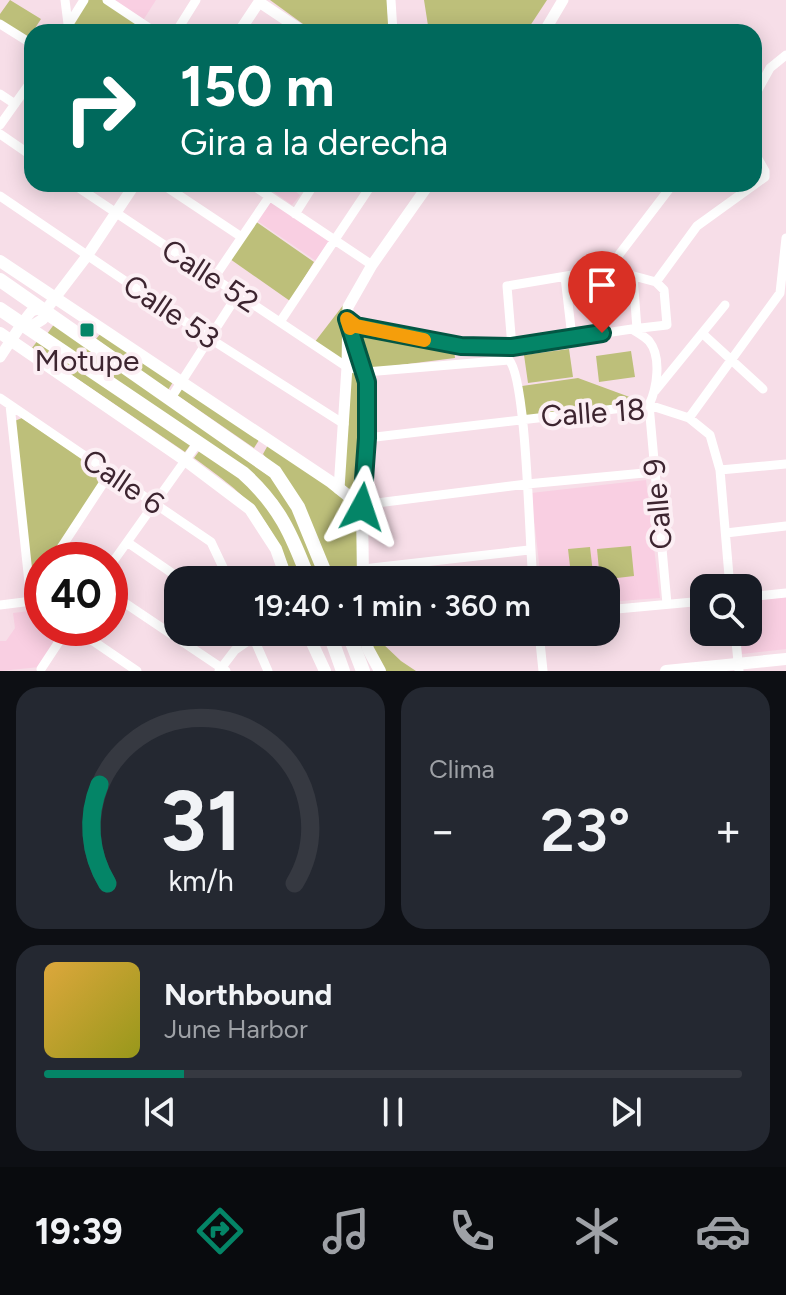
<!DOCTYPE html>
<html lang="es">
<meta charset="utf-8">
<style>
:root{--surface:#171b24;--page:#242831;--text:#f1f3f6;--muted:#9ea1a6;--line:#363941;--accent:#048567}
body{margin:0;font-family:Figtree,sans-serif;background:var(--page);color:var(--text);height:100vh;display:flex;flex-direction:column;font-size:30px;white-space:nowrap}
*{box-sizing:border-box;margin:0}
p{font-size:26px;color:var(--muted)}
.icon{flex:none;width:44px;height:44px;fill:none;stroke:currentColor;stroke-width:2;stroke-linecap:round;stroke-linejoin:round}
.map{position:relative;height:671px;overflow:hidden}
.panel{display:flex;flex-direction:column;gap:16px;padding:16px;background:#0d0f14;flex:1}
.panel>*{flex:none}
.banner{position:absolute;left:24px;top:24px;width:738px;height:168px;border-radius:24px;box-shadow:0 4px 20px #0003;background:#00695c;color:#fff;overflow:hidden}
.tools{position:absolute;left:690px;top:574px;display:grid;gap:16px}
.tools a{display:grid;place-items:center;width:72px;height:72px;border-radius:16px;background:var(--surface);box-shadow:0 4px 20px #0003;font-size:40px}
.speed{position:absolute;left:24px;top:542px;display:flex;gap:16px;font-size:40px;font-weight:700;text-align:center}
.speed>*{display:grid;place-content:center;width:104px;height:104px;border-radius:50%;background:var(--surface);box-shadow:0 4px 20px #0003;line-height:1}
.speed .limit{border:12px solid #d22;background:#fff;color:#111}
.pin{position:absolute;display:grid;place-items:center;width:68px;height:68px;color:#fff;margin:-82px -34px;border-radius:50% 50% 50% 0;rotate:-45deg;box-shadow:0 0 8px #0007}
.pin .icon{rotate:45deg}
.me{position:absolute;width:88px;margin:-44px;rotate:5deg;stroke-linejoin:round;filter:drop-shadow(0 0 6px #0008)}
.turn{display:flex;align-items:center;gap:28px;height:168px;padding:0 24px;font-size:36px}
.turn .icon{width:104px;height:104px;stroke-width:2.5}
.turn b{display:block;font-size:56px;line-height:68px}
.big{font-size:60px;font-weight:600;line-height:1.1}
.panel .tile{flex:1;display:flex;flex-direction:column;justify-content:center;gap:12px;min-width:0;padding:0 28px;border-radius:24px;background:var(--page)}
.panel .dial{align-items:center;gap:0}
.dial svg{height:208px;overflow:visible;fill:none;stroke:var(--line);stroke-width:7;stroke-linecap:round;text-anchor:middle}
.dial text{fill:var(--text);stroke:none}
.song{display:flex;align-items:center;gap:24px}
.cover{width:96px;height:96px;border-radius:12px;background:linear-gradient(135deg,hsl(40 70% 55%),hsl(60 70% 35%))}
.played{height:8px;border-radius:4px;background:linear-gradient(90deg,var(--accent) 20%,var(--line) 20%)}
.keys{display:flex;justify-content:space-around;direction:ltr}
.heat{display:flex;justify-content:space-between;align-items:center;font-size:44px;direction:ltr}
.panel .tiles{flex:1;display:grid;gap:16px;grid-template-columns:1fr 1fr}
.tile:last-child{grid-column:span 2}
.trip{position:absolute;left:164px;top:566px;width:456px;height:80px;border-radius:24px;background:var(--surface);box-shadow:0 4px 20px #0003;font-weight:600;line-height:80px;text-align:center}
.menu{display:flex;height:128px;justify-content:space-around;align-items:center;background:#090b0e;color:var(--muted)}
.menu .icon{width:56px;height:56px}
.menu .selected{color:var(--accent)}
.menu b{font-size:36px;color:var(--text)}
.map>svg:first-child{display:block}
.built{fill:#f9cfe2}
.green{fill:#bdbf7a}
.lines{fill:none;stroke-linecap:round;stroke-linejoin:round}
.minor{stroke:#fff;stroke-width:9}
.tertiary{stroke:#fff;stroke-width:11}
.secondary{stroke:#fff;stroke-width:12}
.primary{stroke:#fff;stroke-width:14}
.route-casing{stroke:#035643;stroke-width:20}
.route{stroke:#048567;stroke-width:14}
.slow{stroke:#f59e0b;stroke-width:14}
.poi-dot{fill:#048567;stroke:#fceff4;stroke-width:3}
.labels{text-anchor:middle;stroke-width:8;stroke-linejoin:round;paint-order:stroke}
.street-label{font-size:30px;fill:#3d2530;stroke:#fceff4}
.poi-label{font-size:30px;fill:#3d2530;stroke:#fceff4}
</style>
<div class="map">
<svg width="786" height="671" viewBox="0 0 786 671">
<rect width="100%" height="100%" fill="#f7dee8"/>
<path class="built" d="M110 0H156L142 22Z
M275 184H286L300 195 292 205 271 190Z
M270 200 329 241 316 261 256 220Z
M646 480 660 598 606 602V580H541L531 493Z
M786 597V649L742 654 740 632H748V601Z
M29 611 42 619V628H56L62 632 40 667 0 671V641H6L15 628 13 613Z"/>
<path class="green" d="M10 0 41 19 28 39 0 20V14Z
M84 0H103L151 32H64Z
M270 0H387L389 32H314Z
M424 0H547L526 32H429Z
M255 221 314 262 290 301 230 259Z
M344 304 346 306 347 365 314 343Z
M55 323 283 486 324 580H314L277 500 47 334Z
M353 328 454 349 455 358 368 369Z
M101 333 173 382 168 390 96 339Z
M38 340 191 444 185 452 32 348Z
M569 349 573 377 528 383 524 355Z
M631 351 635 377 599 382 596 356Z
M351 371 364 374 361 504 342 489Z
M578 378 635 399 636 403 524 416 522 386Z
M181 388 259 440 254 448 177 395Z
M22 418 105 474 49 560H42V571L39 575 27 573 12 422Z
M268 445 318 476 359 510 360 580H332L287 483 263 454Z
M200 450 249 484 274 514 304 580H294C268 514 251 499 194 458Z
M631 546 634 576 600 580 597 549Z
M590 547 593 573 571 575 568 549Z
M381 642 401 661 416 671H384L369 643Z"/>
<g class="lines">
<path class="minor" d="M65 0 68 24
M107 0 155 32
M391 0 393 32
M0 24 32 44
M64 32 84 0
M176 32 196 0
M0 94 15 104
M754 97 770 68 786 55
M0 125 32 80
M0 134 32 156
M73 184 347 367 366 372 509 360C527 380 529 543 533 580
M162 184 240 236
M251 184 372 265
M0 196 209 338 344 424
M295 214 314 184
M596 271 602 333
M633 276 637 329
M565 277 572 337
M214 278 269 197
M656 282 697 226 765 177V171L754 152
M347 319 356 326 431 342 461 346 512 347 632 329C638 333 644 336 649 341 662 357 657 388 649 405L667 604
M280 322 372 184
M632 329 667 325 664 290 656 282 608 269 673 184
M703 334 763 389
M512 347 507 286 608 269
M655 391 725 305
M0 398 211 542 229 580
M171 398 238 294
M10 405 31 601
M689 418 780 293 786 238
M367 438 649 405 689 418 710 435 720 470 786 464
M720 470 730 588
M362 507 369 504 527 484 655 472
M726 533 786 526
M127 542 182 580
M53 560 110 473
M110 566 199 441
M363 569 529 550
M110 593 226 671
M748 597 786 593
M33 598 35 586 42 576
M0 605 32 601 42 607
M606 610 704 601
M74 628 137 671
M251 632 268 671
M539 632 543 671
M735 632 739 671
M350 637 396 632
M41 669 68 628
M219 671 235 650 261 632"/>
<path class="tertiary" d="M239 32 259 2 304 32
M544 32 563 0
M24 325 32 326 43 319 45 311 87 256 135 184
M351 331 367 382 362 507
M0 357C5 350 28 313 32 311 37 308 40 310 45 311
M339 489 347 367 348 307 372 265 429 184"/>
<path class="secondary" d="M0 261 331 482 362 507 363 580
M0 333 185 460 250 509 276 549 287 580
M307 632 325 671
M364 632 368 649 380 671
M666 671 786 659"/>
<path class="primary" d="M0 280 275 472 298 507 328 580
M0 309 243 473C279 505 292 535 309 580
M329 632 343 671
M348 632 363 671"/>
</g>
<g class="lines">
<g class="route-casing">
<path id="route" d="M362 507 367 438V382L347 319 356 326 461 346 512 347 602 333"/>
</g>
<use href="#route" class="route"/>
<path class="slow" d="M350 328 347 319 356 326 424 340"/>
</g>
<rect class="poi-dot" x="79" y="322" width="16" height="16" rx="4"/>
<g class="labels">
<g class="street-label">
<text transform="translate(210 276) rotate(33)" y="10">Calle 52</text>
<text transform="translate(171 312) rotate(34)" y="10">Calle 53</text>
<text transform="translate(593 413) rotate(-4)" y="10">Calle 18</text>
<text transform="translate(123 482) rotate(34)" y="10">Calle 6</text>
<text transform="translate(658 504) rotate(-95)" y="10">Calle 9</text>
</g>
<g class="poi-label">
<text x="87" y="371">Motupe</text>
</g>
</g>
</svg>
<div class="tools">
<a><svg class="icon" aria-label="search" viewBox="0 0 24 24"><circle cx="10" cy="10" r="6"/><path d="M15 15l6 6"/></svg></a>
</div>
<div class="speed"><div class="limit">40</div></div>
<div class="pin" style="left:602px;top:333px;background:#d93025"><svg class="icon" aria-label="arrive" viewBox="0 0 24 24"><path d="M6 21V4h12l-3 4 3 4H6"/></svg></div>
<svg class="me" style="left:362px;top:507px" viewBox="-20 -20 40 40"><path d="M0-17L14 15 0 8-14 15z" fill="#048567" stroke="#fff" stroke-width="4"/></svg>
<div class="trip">19:40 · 1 min · 360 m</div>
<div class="banner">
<div class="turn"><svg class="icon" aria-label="right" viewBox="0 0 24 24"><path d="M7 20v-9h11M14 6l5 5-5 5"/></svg><div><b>150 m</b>Gira a la derecha</div></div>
</div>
</div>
<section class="panel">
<div class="tiles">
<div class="tile dial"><svg viewBox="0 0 100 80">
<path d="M14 69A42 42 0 1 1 86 69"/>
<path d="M14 69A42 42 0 0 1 11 31" stroke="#048567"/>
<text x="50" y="56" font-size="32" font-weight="700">31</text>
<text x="50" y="72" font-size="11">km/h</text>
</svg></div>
<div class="tile"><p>Clima</p>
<div class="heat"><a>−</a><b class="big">23°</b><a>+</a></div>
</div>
<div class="tile">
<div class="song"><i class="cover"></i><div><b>Northbound</b><p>June Harbor</p></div></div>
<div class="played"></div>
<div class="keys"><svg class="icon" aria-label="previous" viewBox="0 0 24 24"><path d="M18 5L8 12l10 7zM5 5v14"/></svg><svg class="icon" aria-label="pause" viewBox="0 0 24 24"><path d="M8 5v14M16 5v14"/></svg><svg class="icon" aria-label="next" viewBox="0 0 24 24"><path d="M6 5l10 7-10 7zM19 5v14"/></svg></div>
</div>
</div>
</section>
<nav class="menu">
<b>19:39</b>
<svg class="icon selected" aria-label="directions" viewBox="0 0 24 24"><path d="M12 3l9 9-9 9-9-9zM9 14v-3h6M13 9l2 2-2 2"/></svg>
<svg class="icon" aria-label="music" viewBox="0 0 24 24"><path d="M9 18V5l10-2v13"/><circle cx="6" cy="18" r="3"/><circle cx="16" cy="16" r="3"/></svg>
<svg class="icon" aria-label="phone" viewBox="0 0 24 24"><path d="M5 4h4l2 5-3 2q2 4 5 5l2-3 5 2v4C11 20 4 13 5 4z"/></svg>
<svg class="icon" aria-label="climate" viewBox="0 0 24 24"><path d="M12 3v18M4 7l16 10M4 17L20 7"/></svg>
<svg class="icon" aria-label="car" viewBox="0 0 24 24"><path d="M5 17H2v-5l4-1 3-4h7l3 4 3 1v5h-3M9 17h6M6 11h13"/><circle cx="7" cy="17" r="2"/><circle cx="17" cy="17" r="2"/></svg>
</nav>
